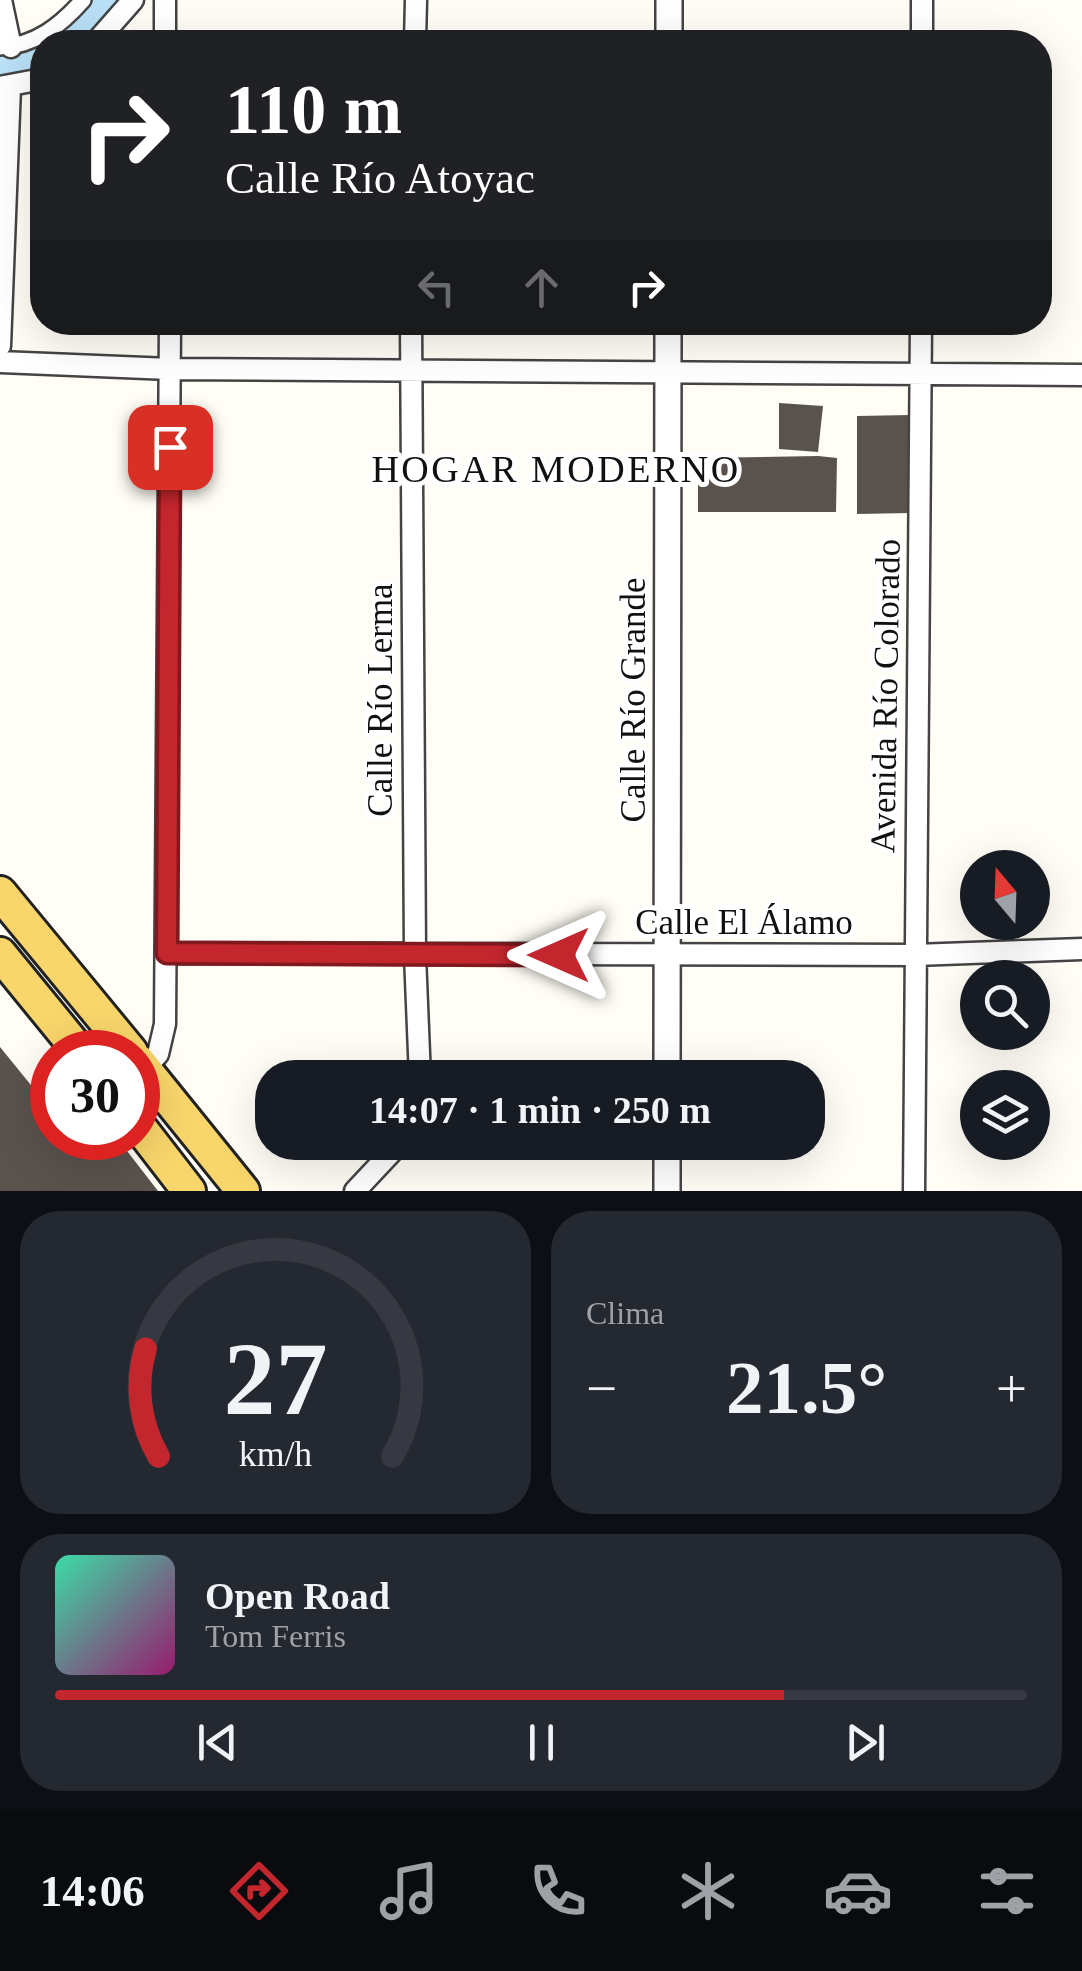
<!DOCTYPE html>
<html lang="es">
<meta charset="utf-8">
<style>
:root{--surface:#171b24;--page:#242831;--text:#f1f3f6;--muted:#9ea1a6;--line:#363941;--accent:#c4262e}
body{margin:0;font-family:Georgia,serif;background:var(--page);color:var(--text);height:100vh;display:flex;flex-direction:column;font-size:38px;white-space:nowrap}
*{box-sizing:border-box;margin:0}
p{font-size:32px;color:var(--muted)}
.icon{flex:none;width:55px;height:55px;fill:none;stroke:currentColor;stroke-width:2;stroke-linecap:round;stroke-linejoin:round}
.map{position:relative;height:1191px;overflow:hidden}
.side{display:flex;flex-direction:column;gap:20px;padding:20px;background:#0d0f14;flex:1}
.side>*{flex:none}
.banner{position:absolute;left:30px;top:30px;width:1022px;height:305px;border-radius:40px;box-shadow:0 10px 40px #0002;background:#202124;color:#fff;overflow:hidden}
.needle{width:65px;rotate:341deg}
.controls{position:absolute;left:960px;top:850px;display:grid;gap:20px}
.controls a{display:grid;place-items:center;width:90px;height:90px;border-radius:50%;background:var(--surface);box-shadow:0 10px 40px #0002;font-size:50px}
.speed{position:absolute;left:30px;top:1030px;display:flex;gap:20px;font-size:50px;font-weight:700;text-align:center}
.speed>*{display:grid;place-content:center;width:130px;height:130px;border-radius:50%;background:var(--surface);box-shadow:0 10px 40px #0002;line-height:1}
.speed .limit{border:15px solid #d22;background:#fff;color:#111}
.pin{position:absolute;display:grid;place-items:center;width:85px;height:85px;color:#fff;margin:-42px;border-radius:20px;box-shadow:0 5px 15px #0006}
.me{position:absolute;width:110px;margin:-55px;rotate:270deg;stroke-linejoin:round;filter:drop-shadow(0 0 8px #0008)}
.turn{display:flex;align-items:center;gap:35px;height:210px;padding:0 30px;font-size:45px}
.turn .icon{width:130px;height:130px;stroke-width:2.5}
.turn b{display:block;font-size:70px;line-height:85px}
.lanes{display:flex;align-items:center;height:95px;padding:0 30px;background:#0003;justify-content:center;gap:50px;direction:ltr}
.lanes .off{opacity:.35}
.big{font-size:75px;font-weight:700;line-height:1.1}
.side .widget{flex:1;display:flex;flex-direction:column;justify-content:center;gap:15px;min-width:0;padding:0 35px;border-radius:40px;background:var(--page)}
.side .dial{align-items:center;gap:0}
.dial svg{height:260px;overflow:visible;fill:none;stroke:var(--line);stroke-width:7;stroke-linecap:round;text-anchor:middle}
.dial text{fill:var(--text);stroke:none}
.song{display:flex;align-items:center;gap:30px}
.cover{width:120px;height:120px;border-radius:15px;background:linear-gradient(135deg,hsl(160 70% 55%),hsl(320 70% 35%))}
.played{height:10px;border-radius:5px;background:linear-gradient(90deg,var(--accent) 75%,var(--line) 75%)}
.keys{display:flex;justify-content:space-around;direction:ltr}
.heat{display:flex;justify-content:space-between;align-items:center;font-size:55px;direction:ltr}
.side .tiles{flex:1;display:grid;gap:20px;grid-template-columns:1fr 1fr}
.widget:last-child{grid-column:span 2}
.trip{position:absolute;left:255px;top:1060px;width:570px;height:100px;border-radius:40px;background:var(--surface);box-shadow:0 10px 40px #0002;font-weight:700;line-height:100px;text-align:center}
.dock{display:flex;height:160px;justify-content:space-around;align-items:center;background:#090b0e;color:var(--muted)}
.dock .icon{width:70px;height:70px}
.dock .selected{color:var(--accent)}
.dock b{font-size:45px;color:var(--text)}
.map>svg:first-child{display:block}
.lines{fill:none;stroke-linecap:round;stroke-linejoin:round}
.river{stroke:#b9e0f7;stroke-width:42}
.building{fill:#5a524d}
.pedestrian-casing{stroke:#444;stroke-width:20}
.minor-casing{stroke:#444;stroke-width:25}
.tertiary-casing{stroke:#444;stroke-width:30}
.primary-casing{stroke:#222;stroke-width:38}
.pedestrian{stroke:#fff;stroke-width:15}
.minor{stroke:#fff;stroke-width:20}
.tertiary{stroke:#fff;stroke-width:25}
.primary{stroke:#f9d66b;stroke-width:32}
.route-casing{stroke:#7f191e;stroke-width:25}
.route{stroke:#c4262e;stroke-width:18}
.labels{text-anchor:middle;stroke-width:10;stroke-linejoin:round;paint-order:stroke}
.street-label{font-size:35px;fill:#111;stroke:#fff}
.neighbourhood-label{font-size:38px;letter-spacing:2.5px;fill:#111;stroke:#fff}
</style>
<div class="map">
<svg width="1082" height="1191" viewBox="0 0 1082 1191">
<rect width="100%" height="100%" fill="#fffdf5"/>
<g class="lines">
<path class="river" d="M63 42 74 37 107 0
M0 64H25L42 54"/>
</g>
<path class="building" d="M779 403 823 406 818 452 779 449Z
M911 415 910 513 857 514V416Z
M818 456 837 458 836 512H698V458Z
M0 1047 52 1111V1138H117L158 1191H0Z"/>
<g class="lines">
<g class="pedestrian-casing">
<path id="pedestrian" d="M0 47C35 46 61 25 83 0"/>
</g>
<g class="minor-casing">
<path id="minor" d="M1 0 11 47
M165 0V42
M96 42 133 0
M415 42 416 0
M922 42V0
M0 87 42 79
M411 322 415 955 420 1078
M0 346 10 87
M0 362 170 369 1082 375
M167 953 915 955 1082 949
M138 1076 158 1054 165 1024 170 322
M355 1191 401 1142
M914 1191 921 322"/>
</g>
<g class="tertiary-casing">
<path id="tertiary" d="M669 42V0
M667 1078 668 322
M667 1191V1142"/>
</g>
<g class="primary-casing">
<path id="primary" d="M0 893 131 1052
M0 954 80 1052
M138 1061 243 1191
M138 1125 189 1191"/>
</g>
<use href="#pedestrian" class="pedestrian"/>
<use href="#minor" class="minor"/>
<use href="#tertiary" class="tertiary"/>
<use href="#primary" class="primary"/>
</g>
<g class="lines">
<g class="route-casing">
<path id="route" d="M170 447 167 953 559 955"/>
</g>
<use href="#route" class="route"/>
</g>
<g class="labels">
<g class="street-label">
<text transform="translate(885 696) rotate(-89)" y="12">Avenida Río Colorado</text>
<text transform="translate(380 700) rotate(-90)" y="12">Calle Río Lerma</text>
<text transform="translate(633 700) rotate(-90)" y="12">Calle Río Grande</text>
<text x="744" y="934">Calle El Álamo</text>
</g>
<g class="neighbourhood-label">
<text x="556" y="482">HOGAR MODERNO</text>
</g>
</g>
</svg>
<div class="controls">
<a><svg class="needle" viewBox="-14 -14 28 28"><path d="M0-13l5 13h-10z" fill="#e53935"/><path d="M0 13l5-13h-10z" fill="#9ea1a6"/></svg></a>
<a><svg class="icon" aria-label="search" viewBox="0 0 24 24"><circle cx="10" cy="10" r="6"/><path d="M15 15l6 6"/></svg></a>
<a><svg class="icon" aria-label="layers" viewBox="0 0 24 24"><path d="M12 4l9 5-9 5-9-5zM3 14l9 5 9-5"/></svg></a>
</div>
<div class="speed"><div class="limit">30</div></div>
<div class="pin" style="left:170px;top:447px;background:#d93025"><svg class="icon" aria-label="arrive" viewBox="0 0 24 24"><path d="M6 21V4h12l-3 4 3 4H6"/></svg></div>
<svg class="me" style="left:559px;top:955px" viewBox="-20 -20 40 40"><path d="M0-17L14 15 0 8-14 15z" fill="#c4262e" stroke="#fff" stroke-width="4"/></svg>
<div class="trip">14:07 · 1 min · 250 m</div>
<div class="banner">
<div class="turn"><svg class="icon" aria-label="right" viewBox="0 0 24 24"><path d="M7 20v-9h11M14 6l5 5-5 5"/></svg><div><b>110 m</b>Calle Río Atoyac</div></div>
<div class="lanes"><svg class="icon off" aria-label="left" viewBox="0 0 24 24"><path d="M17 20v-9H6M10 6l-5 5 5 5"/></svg><svg class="icon off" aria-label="ahead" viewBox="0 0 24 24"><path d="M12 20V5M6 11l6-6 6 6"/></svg><svg class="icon" aria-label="right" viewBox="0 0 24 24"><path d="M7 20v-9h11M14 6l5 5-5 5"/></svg></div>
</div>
</div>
<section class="side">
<div class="tiles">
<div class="widget dial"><svg viewBox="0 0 100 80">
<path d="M14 69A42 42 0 1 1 86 69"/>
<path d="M14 69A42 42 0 0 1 10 36" stroke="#c4262e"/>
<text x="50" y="56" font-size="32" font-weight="700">27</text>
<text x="50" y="72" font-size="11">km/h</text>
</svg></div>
<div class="widget"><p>Clima</p>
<div class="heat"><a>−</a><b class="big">21.5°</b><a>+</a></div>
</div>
<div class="widget">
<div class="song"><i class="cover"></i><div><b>Open Road</b><p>Tom Ferris</p></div></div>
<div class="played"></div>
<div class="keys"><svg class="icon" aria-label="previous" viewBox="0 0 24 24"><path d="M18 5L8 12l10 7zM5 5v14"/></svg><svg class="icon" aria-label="pause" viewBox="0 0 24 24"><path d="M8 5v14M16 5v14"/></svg><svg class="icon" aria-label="next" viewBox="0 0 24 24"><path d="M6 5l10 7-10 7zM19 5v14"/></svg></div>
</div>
</div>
</section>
<nav class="dock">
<b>14:06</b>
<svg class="icon selected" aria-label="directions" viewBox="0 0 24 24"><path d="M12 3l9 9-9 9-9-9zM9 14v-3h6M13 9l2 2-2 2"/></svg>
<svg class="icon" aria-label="music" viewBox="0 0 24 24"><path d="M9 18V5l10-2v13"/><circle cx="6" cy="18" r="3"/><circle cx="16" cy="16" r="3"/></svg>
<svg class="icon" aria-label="phone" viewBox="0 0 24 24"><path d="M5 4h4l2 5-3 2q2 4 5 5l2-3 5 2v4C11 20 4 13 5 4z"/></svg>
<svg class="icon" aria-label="climate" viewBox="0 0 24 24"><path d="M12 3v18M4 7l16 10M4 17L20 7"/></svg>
<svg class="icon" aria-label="car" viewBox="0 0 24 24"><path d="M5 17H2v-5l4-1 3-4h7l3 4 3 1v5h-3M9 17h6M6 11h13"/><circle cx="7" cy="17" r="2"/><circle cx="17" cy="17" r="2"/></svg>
<svg class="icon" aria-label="filters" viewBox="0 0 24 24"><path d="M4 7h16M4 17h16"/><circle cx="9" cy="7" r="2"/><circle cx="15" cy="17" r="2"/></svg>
</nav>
